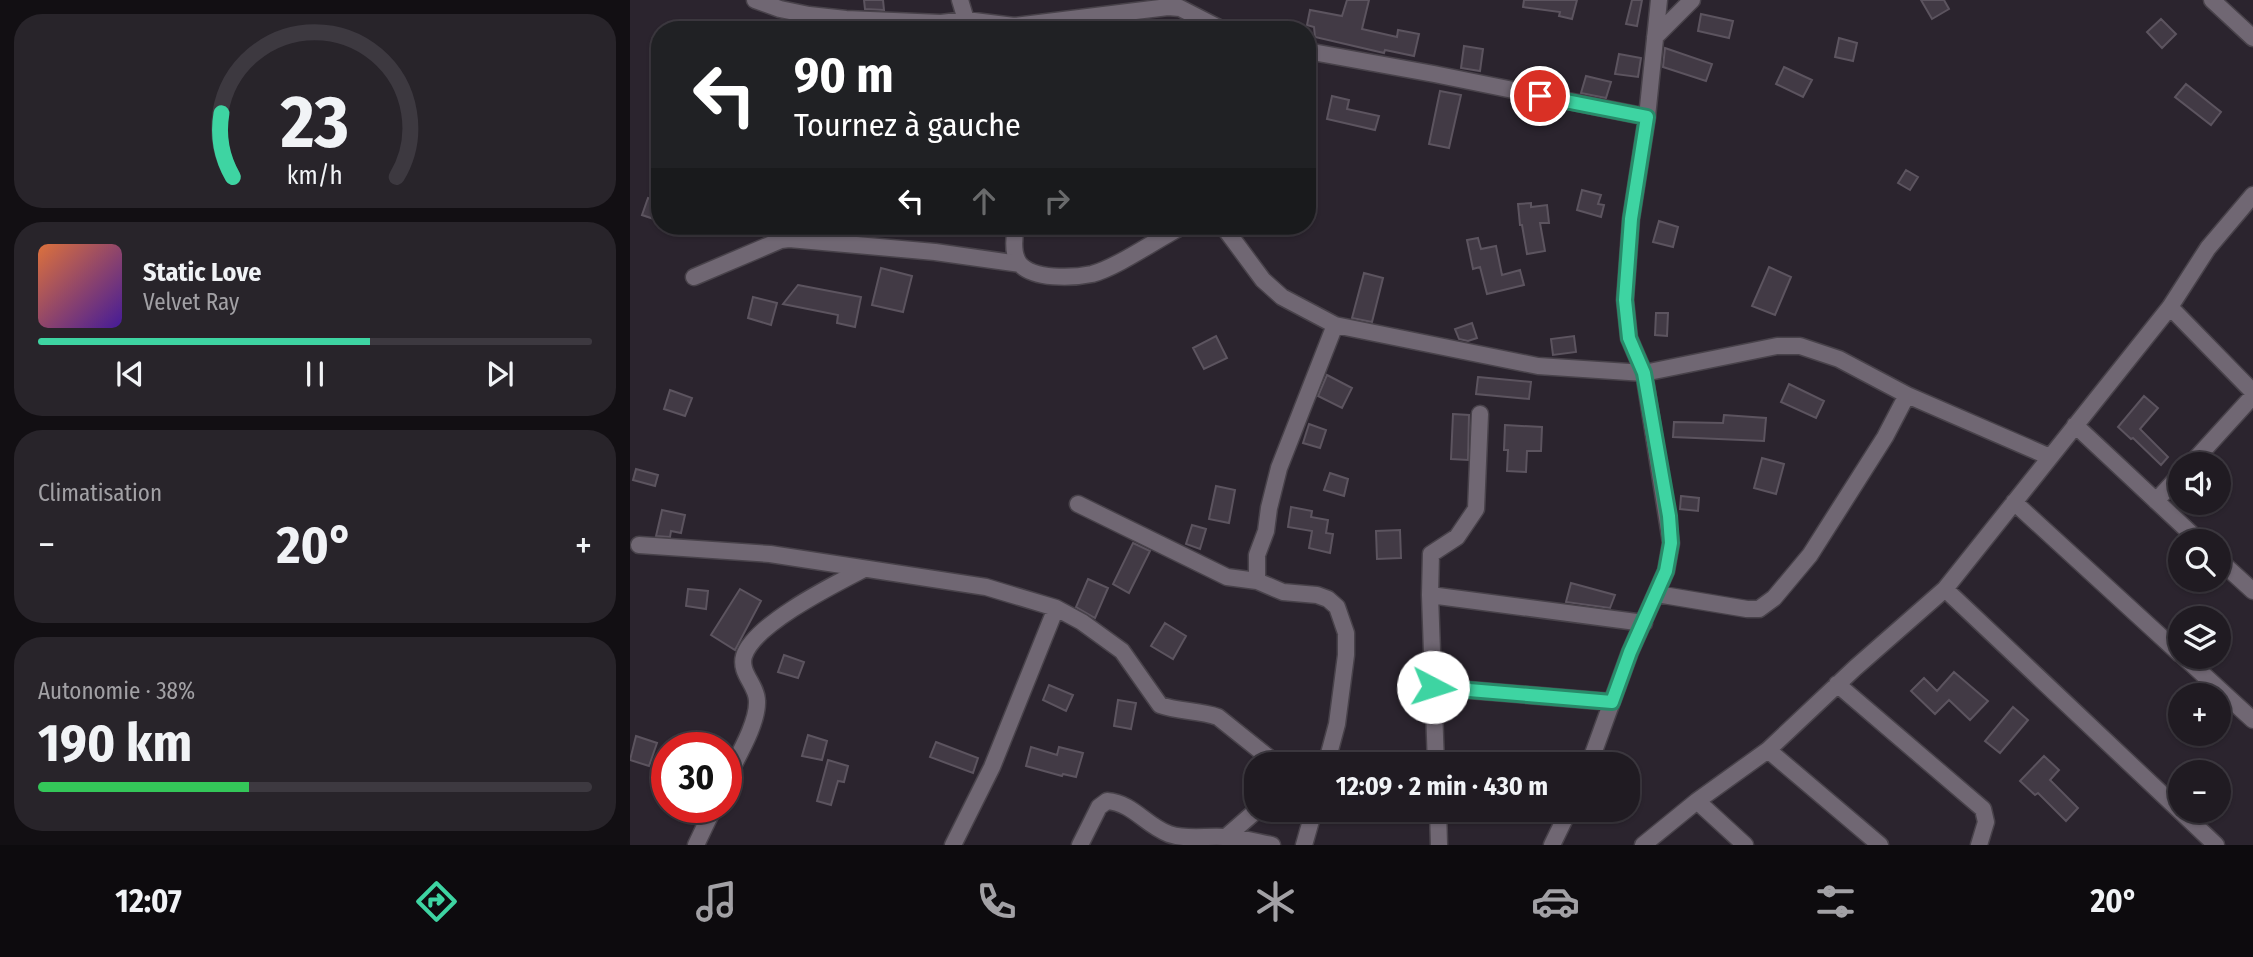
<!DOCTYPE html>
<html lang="fr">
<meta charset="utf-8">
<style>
:root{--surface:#201b22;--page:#28242a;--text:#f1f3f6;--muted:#a2a1a5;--line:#3d3940;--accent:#3ed4a2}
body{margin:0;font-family:"Fira Sans Condensed",sans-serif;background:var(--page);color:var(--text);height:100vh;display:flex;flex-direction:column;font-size:26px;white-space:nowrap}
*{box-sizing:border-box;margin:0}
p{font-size:23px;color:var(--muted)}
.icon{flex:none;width:38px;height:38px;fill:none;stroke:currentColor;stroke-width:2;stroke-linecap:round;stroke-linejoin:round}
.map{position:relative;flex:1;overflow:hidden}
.panel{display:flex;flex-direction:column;gap:14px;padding:14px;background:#120f13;width:630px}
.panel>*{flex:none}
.hud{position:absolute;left:21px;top:21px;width:665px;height:214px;border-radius:28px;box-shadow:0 2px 5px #0004,0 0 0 2px var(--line);background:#202124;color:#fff;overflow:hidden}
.fabs{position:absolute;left:1538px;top:452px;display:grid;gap:14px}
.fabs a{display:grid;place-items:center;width:63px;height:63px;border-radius:50%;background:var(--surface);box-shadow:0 2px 5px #0004,0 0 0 2px var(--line);font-size:35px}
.speed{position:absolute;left:21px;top:732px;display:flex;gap:14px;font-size:35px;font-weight:700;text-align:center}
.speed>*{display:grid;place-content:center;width:91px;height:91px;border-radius:50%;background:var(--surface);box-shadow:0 2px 5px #0004,0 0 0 2px var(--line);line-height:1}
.speed .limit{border:10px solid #d22;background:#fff;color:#111}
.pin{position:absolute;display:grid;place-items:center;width:60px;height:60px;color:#fff;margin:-30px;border:4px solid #fff;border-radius:50%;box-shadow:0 2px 7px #0007}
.me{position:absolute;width:77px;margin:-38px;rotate:95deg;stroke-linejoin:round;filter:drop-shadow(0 0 5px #0008)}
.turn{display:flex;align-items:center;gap:24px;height:147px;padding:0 28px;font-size:32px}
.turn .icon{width:91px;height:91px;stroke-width:2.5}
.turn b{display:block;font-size:49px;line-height:60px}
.lanes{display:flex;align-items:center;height:66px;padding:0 28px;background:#0003;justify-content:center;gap:35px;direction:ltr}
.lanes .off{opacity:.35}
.big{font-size:52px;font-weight:700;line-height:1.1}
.panel .widget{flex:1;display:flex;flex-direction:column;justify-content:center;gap:10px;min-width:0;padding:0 24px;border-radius:28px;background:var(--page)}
.panel .dial{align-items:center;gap:0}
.dial svg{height:182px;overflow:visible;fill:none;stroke:var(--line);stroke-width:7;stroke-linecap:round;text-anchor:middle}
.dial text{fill:var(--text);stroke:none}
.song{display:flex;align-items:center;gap:21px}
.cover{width:84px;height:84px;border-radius:10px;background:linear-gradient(135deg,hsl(20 70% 55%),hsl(260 70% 35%))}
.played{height:7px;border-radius:4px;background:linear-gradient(90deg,var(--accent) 60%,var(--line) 60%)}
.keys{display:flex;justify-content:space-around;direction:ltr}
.heat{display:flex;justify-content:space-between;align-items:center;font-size:38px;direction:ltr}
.charge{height:10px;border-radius:5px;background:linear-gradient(90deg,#34c759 38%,var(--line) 0)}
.trip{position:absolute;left:614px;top:752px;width:396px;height:70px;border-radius:28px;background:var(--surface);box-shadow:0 2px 5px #0004,0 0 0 2px var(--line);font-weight:700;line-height:70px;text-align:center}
.tabs{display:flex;height:112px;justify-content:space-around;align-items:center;background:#0d0b0e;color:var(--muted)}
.tabs .icon{width:49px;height:49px}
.tabs .current{color:var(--accent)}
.tabs b{font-size:32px;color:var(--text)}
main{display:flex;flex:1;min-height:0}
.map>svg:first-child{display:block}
.building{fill:#423a45;stroke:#5c545f;stroke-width:2}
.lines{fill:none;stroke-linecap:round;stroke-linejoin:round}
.minor-casing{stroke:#48424a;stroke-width:19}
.minor{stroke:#706773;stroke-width:16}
.route-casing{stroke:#288a69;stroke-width:18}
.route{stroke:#3ed4a2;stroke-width:12}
</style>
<main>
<section class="panel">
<div class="widget dial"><svg viewBox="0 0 100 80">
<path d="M14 69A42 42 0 1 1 86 69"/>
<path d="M14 69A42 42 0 0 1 9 41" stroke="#3ed4a2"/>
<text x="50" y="56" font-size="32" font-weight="700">23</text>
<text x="50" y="72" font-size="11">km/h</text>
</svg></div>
<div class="widget">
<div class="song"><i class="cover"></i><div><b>Static Love</b><p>Velvet Ray</p></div></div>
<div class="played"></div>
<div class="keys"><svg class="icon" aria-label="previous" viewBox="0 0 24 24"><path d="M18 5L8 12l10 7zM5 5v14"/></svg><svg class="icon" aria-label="pause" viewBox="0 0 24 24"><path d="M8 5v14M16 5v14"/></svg><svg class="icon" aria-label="next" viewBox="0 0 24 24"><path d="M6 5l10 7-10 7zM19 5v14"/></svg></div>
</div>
<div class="widget"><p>Climatisation</p>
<div class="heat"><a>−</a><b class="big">20°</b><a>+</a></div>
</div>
<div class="widget"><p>Autonomie · 38%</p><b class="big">190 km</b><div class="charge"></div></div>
</section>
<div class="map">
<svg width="1623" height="845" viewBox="0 0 1623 845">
<rect width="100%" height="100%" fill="#2b242e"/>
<path class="building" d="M234 0H253L254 10 235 9Z
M717 0H739L732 29 767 37 768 30 789 34 784 56 755 50 754 53 685 37 684 27 677 25 680 10 712 16Z
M894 0H947L942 19 929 16 930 12 893 7Z
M1002 0H1012L1007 26 996 24Z
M1291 0H1314L1319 9 1302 19Z
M1071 14 1103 21 1099 38 1068 31Z
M1531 19 1546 34 1532 48 1517 32Z
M1209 38 1227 43 1223 61 1205 57Z
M834 46 853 49 850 71 831 68Z
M1035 48 1082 64 1076 81 1033 67Z
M989 54 1011 58 1008 77 985 74Z
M1154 67 1182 80 1173 97 1146 84Z
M956 76 981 82 976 98 951 93Z
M1556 84 1591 112 1581 125 1545 97Z
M810 91 831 95 819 148 799 144Z
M702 96 719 100 717 109 749 116 745 130 697 119Z
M1276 170 1288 177 1280 190 1268 183Z
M952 190 971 195 968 204 974 205 971 217 947 210Z
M18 198 30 202V221L12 215Z
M901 203V207L917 205 919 223H910L915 251 897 254 892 225H890L888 204Z
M1029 221 1048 227 1043 247 1023 242Z
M848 238 851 249 866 246 872 275 890 270 894 285 857 294 850 267 843 269 837 240Z
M1139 267 1161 277 1145 315 1122 306Z
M251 268 282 276 273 312 242 305Z
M734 273 753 278 742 322 722 318Z
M168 285 231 297 225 327 207 323 208 315 153 304Z
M123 297 147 303 141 325 118 318Z
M1026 313H1038L1037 336 1025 335Z
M842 323 847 338 838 341 829 339 825 329Z
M586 336 597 358 574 369 563 348Z
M944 336 946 352 923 355 921 339Z
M697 375 722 388 712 408 688 396Z
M848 377 901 382 899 399 846 394Z
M1159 384 1194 401 1186 418 1151 402Z
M40 390 62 398 55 416 34 409Z
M1514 396 1528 408 1510 429 1538 457 1531 465 1503 438 1501 439 1488 427Z
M823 414 839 415 838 460 821 459Z
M1094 415 1136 418 1134 441 1043 437 1044 422 1093 423Z
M679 424 696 430 690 448 673 443Z
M875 425 912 427 911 451H897L896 472 877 471 878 450H874Z
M1132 458 1154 464 1146 494 1124 488Z
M6 469 28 475 25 486 3 480Z
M700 473 718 479 714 496 694 490Z
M586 486 605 490 599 523 579 519Z
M1051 496 1069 498 1068 511 1050 509Z
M661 507 682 511 681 517 698 520 696 533 703 534 700 553 679 548 682 531 658 527Z
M32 510 55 515 51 533 41 531 40 537 26 536Z
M562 525 576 529 570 549 556 544Z
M770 530 771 558 747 559 746 531Z
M503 543 520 551 499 593 483 584Z
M458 579 478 588 465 618 446 607Z
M941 583 985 595 980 608 936 602Z
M58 589 78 591 76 609 56 606Z
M110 589 131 601 105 650 81 635Z
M535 623 556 636 543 659 521 646Z
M154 655 174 662 168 678 148 672Z
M1324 672 1358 701 1340 720 1319 700 1305 714 1281 691 1294 678 1307 691Z
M419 685 443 695 436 711 413 700Z
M488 700 506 703 501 729 484 726Z
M1383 707 1398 720 1370 753 1355 741Z
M178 735 197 741 192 760 172 756Z
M6 736 27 743 19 766 0 760Z
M306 742 348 758 343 773 300 757Z
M401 747 427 755 429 747 453 753 446 777 433 774 432 776 396 766Z
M1414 756 1429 770 1420 780 1448 808 1436 821 1408 793 1405 795 1390 781Z
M198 760 218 766 214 782 208 781 201 805 187 801Z
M55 807H73L64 824 51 820Z"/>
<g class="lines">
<g class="minor-casing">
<path id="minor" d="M125 0 150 9 179 15 216 19 311 23 336 20 384 26 538 7 550 8 593 30
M330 0 336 20
M1582 0 1623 38
M1025 37 1062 0
M677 51 804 74 1017 117
M386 226C384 237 382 253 389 263 402 280 443 278 462 274 488 267 527 239 553 226
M593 226 633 280 652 297 705 325
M64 277 151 240 159 239 305 252 390 264
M1540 307 1623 392
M1445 425 1569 541
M1561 464 1623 396
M1526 501 1550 475
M1384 502 1550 654
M448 504 597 577 627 581 653 592 687 595 698 599 707 607 716 633V655L707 724 696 765
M9 545 140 554 356 587 426 608
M1589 560 1623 591
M627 581V555L636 531 639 508 649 468 705 325 908 366 1014 373 1147 346H1170L1209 359 1277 395 1420 457
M1315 589 1586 845
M1027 594 1117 609H1129L1144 598 1180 555 1255 437 1277 395
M800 595 1014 623
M1553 656 1623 720
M1207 684 1353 809 1356 822 1349 845
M803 687 982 702
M1138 750 1250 845
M806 765 800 595 801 554 827 537 846 509 850 414
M959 765 1000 652 1036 571 1041 543 1014 373 999 338 995 300 1001 219 1017 117 1029 0
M96 780C106 759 128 724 127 701 127 685 109 673 114 656 124 624 205 584 234 569
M1067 801 1115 845
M808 810 809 845
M596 837 627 810
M66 845 84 807
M323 845 362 767 426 608 452 622 492 651 530 705C549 712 569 710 588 717L648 765
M450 845 469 807 477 801C503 803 515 825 539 834 556 840 575 836 593 837 609 837 626 842 642 845
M674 845 684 810
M922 845 939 810
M1013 845 1067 801 1138 750 1225 668 1315 589 1540 307 1578 248 1623 195"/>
</g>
<use href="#minor" class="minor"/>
</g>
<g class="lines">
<g class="route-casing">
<path id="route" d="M803 687 982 702 1000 652 1036 571 1041 543 1039 516 1014 373 999 338 995 300 1001 219 1017 117 910 96"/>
</g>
<use href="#route" class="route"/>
</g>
</svg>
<div class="fabs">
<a><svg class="icon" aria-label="sound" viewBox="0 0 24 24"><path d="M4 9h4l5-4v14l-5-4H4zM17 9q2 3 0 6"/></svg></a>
<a><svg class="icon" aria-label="search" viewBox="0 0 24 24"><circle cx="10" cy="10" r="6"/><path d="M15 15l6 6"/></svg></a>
<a><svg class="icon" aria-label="layers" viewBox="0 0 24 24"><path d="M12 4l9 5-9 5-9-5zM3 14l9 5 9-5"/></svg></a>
<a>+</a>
<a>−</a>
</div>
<div class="speed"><div class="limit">30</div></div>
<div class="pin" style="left:910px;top:96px;background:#d93025"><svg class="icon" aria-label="arrive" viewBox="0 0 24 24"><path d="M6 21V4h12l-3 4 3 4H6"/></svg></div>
<svg class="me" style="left:803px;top:687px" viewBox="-20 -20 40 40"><circle r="19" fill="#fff"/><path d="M0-13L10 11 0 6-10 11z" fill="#3ed4a2"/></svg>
<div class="trip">12:09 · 2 min · 430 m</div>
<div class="hud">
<div class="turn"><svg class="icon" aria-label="left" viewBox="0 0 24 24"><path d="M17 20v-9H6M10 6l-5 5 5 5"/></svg><div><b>90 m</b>Tournez à gauche</div></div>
<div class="lanes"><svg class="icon" aria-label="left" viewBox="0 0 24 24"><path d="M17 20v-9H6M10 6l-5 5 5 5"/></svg><svg class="icon off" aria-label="ahead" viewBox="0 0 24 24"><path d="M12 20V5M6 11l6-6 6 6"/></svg><svg class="icon off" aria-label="right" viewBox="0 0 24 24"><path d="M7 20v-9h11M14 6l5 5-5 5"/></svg></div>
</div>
</div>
</main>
<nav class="tabs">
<b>12:07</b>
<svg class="icon current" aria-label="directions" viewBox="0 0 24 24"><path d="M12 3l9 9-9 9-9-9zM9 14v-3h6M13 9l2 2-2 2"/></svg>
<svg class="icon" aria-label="music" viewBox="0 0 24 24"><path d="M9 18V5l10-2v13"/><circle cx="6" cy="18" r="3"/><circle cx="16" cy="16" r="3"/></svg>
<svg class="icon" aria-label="phone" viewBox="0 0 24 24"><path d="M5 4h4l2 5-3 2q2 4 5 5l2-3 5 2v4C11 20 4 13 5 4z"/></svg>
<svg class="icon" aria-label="climate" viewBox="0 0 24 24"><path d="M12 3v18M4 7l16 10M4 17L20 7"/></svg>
<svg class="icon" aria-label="car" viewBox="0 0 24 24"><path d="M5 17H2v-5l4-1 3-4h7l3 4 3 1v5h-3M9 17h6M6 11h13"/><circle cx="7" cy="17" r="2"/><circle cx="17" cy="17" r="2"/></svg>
<svg class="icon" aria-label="filters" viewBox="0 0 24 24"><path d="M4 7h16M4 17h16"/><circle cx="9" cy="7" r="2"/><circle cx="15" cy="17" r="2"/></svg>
<b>20°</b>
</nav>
